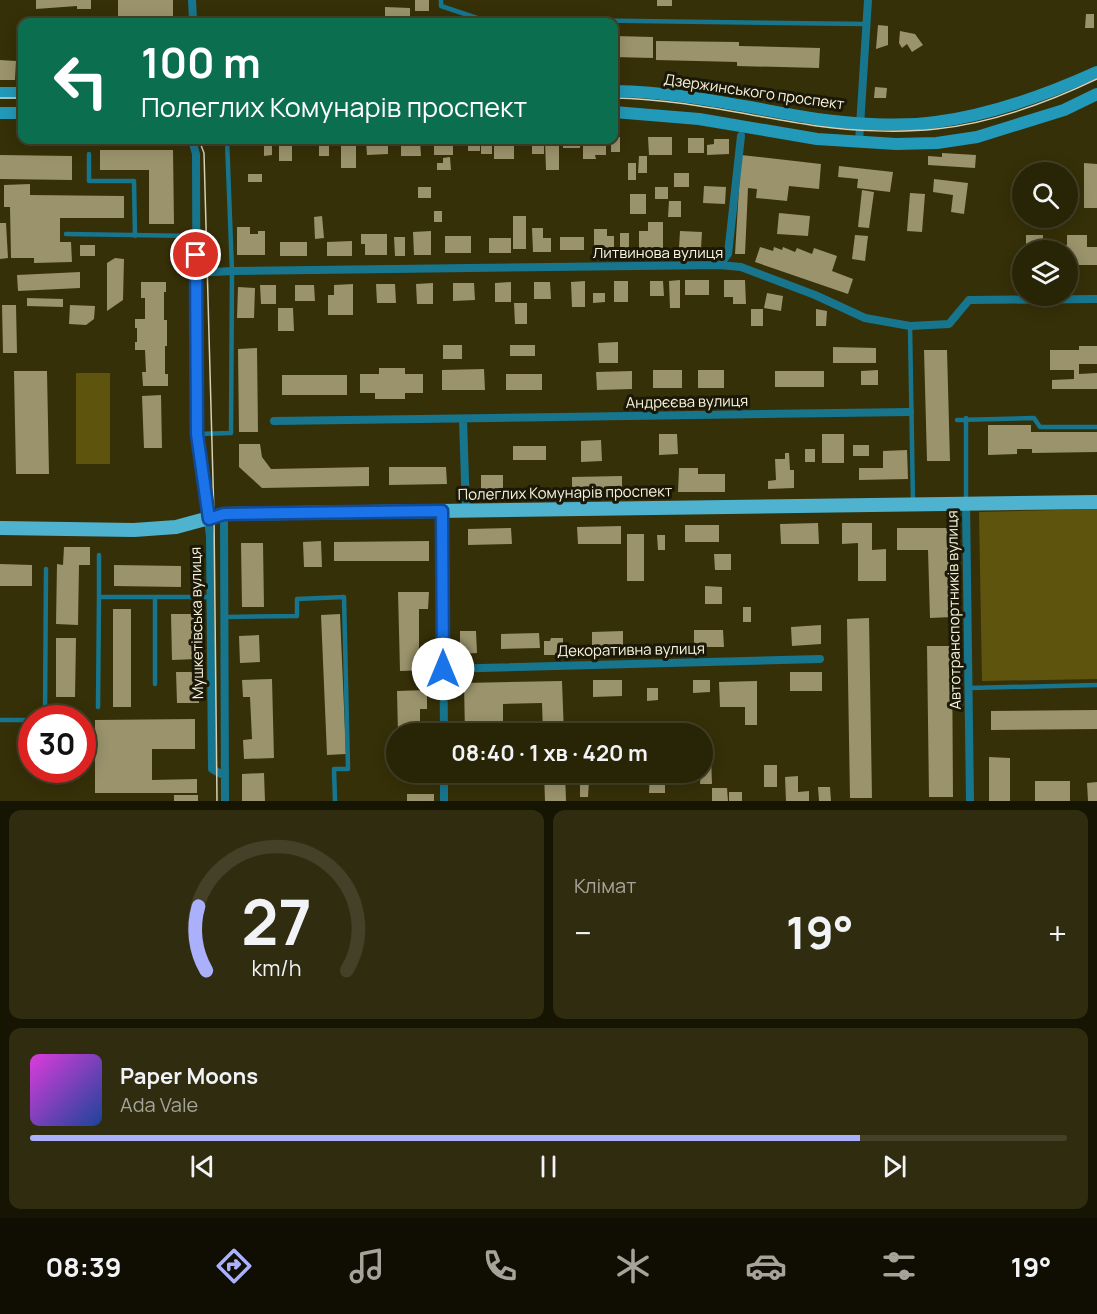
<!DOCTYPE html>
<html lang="uk">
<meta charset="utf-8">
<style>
:root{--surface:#282406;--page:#302c10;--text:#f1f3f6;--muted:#a5a49b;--line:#444128;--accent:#aab0fb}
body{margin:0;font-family:Manrope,sans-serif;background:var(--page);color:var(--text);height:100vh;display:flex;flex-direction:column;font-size:22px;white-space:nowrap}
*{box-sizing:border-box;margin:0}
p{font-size:20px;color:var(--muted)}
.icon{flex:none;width:33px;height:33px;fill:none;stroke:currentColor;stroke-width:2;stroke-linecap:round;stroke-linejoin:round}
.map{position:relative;height:801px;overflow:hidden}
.panel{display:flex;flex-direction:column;gap:9px;padding:9px;background:#161403;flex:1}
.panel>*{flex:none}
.top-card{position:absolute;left:18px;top:18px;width:600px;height:126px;border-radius:12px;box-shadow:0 3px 15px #0003,0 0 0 2px var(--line);background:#0b6e4f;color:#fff;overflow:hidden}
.tools{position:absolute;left:1012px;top:162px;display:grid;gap:12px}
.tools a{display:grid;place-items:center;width:66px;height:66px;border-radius:50%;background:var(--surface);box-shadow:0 3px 15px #0003,0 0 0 2px var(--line);font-size:30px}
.speed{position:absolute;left:18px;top:705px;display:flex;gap:12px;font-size:30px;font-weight:700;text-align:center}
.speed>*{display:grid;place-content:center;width:78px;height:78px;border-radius:50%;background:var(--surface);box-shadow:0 3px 15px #0003,0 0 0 2px var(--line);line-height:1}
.speed .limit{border:9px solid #d22;background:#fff;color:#111}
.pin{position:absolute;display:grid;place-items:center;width:51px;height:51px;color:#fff;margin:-26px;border:3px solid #fff;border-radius:50%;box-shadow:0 2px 6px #0007}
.me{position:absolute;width:66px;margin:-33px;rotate:0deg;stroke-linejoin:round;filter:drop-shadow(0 0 4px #0008)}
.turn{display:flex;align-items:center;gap:21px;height:126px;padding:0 24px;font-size:27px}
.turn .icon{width:78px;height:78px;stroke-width:2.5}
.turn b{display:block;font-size:42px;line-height:51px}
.big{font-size:45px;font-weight:700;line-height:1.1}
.panel .widget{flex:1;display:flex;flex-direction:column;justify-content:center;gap:9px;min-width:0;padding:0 21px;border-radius:12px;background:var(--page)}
.panel .dial{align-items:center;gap:0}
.dial svg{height:156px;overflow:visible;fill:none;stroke:var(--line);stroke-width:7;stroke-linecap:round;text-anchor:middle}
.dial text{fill:var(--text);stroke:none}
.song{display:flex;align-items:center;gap:18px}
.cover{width:72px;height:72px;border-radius:9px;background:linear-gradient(135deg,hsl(300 70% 55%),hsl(220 70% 35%))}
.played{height:6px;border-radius:3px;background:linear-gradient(90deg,var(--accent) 80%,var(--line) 80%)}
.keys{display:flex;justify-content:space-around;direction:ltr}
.heat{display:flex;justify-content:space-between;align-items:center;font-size:33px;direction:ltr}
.panel .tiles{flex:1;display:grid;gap:9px;grid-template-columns:1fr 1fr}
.widget:last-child{grid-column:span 2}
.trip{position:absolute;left:386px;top:723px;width:327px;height:60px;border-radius:30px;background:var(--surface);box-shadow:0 3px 15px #0003,0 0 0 2px var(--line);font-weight:700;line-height:60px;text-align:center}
.tabs{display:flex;height:96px;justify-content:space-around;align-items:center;background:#100e02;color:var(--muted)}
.tabs .icon{width:42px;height:42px}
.tabs .active{color:var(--accent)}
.tabs b{font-size:27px;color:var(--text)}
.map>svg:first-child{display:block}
.green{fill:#5e540d}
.building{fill:#9a936b}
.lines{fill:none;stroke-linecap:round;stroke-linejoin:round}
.lane{stroke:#17768e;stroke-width:4.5}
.street{stroke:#17768e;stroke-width:8}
.secondary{stroke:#2299b8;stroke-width:12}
.primary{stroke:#4fb3d0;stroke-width:14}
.tram{stroke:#d5d1b8;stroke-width:1.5}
.route-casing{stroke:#114b97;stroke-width:15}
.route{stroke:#1a73e8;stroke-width:10}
.labels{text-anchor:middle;stroke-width:6;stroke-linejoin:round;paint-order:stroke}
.street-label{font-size:15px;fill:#f8f5df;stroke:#1b1808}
</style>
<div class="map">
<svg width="1097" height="801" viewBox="0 0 1097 801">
<rect width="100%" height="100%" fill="#363008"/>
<path class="green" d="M76 373H110V464H76Z
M1097 509V679L982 681 979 512Z"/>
<path class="building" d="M36 0H91V9H77V6L36 9Z
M118 0H173V19L134 17V19L118 20Z
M415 0H429V11H415Z
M657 0H672V6H657Z
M385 7 410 8V18L385 17Z
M1086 14H1094V28H1085Z
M878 25 888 26V45L876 49Z
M900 31 915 34 923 45 912 52 907 44 902 48 899 43Z
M614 36 653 37V58L614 57Z
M656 41 739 42V46L820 48 819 68 737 66V62L656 60Z
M0 60 16 61 15 80H0Z
M875 87 887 88 886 98H874Z
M614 137H620V152H611V140H614Z
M648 137H672V155H649Z
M688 138H704V153H688Z
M714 139H729V154L707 155V145L714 144Z
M420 140 421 156H401V141Z
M468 140H480V151H468Z
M481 140H492V154H481Z
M494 140H514V159H494Z
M532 140H544V154H532Z
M545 140H559V170H546Z
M563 140H580V148H563Z
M583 140H606V155H595L596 159H583Z
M341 141H356V168H341Z
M366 141H388V154L367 155Z
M434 142H453V155H434Z
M279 143H292V161H279Z
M319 143H329V156H319Z
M264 144H272V155L264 156Z
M100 150H173L174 224H149V170H100Z
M942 153 976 155 975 168 928 165V156L942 157Z
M0 155 72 156V180L0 179Z
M741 155 821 164 819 189 789 186 787 201 756 198 757 189 748 188 745 254H735Z
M639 156H647V173H638Z
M450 157 451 170H437V163H443V158Z
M628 163H636V180H628Z
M1084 163 1097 164V208H1084Z
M839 166 893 172 890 192 857 188 858 179 838 177Z
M674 173H689V187H674Z
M248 174H262V182H248Z
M934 179 968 183 964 214 951 212 953 195 933 192Z
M30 184V195L124 196V218H60V242H71L72 262 34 263V258H11L10 207H4V185Z
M704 186 726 187 725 204 703 203Z
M418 187H431V198H418Z
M655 187H668V199H655Z
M862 190 874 192 869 228 858 227Z
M910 193 925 194 922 232 907 231Z
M630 194H646V214H630Z
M669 201H681V217H668Z
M434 211H442V222H434Z
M779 213 810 216 808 236 777 234Z
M322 216 324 238 315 239 314 217Z
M513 216H526V249H513Z
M648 222H663V248H639V231H648Z
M0 223H6L8 258 0 259Z
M237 227H250V234H258V231H265V255H237Z
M532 228H543V238H551V252H533Z
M594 229H607V236H614V249H594Z
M431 231V255H414L413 232Z
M680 231 702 232 701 248H679Z
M620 233H629V248H620Z
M361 234H387V255H365V244H361Z
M855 235 868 236 865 261 852 259Z
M1026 235H1043V244L1067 245V235H1087V247H1097V265H1068V250H1026Z
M445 236H471V253H445Z
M394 237H405V256H395Z
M560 237H584V250H560Z
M489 238H511V253H489Z
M352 241V256H327V242Z
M280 242H307V256H280Z
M80 245H95V256H80Z
M760 247 773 251 774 247 782 250 783 247 795 252 797 248 812 254 814 248 837 256 832 271 853 279 848 294 755 262Z
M115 258 124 259 123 300 107 311V263Z
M80 272V288L18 291 17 275Z
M680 280V308H670L669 281Z
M685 280H709V295H685Z
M724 280H745L746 304H733V297H724Z
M585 281V307H572L571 282Z
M614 281H628V302H614Z
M650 281H663L664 296H650Z
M141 282H166V292H164V320H167V346H165V374H168V386H143L142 372H146L145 350H135V342H137V328H135V319H145V298H141Z
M511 282V302H495V283Z
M534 282H550L551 299H534Z
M433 283V304H417L416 284Z
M453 283H474L475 300 453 301Z
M353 284V315H328V295H334V285Z
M376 284H395L396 303H377Z
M260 285H276V304H261Z
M295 285H314L315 301H295Z
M238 287 255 288 254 318H237Z
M593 293H605V302L593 303Z
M767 293 783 296 781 311 764 308Z
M27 298 63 299V307L27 306Z
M514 303H527V324H515Z
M2 305H16L17 353H3Z
M70 305 95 306 94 319 86 325 69 324Z
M278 308H293L294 331H278Z
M751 309H763V326H751Z
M816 309 827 311 826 326H816Z
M618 342V363H599L598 343Z
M443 345H462V359H443Z
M510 345H535V356H510Z
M1079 346H1097V364H1079V374L1097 373V389H1052V380L1074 379V370H1050V350H1079Z
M833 347 876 348V363H833Z
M257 348 258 432H239L238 349Z
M924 350H947L950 461H927Z
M379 368H405V374H423V393H405V399H375V393H360V374H379Z
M484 369 485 390H442V370Z
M653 370H682V388H653Z
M698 370H724V388H698Z
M878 370V385H861V371Z
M14 371H47L49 474H16Z
M632 371V389L597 390 596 372Z
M775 371H824V387H775Z
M506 374H542V390H506Z
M282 375H347V395H282Z
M161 395 162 448H144L142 396Z
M988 425H1031V432H1097V452L1032 453V449H1017V454L988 455Z
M659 434H677L678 454 659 455Z
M822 434H844V463H822Z
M601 440 602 461 581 462V441Z
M239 444H260L262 457 271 469 369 467V486L262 488 239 467Z
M853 445H869V456H853Z
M513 446H546V460H513Z
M805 449H815V462H805Z
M907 450 908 479 859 480V468H883V451Z
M785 453H789L790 470H794V488L768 489V481L776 480 775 459H785Z
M389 467H446L447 484 389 485Z
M679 468H698V474H725V492H678Z
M481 475H503V495H481Z
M622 476V492L572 493V477Z
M818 523 819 544H781L780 524Z
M842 523H872V550L886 549V581H858V543L842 544Z
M685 525H719V542H685Z
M621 526V544H578L577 527Z
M511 528 512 544 468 545V529Z
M897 528H950L952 617 930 618 928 550H897Z
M627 534H644V581H627Z
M657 535H665V550H658Z
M321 541 322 567H304L303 542Z
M429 541V561H334V542Z
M241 543H263L264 607H242Z
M64 547H90V565H79L78 625 56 624 57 564 63 565Z
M714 554H731V570H715Z
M0 564 32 565V586H0Z
M114 565 181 566V587L114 586Z
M705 586 722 587V604H705Z
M398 592H429L428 609H419V653L430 652V670L400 671Z
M743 607H751V622H743Z
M113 609H131V707H113Z
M171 614H196L197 659 172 660Z
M340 614 346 754 327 755 321 615Z
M869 618 872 798H850L847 619Z
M821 625V644L792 646 791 627Z
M694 630H723L724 647H694Z
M460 631H476L477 653 460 654Z
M623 631V648L592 649V632Z
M539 633 540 648 501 649V634Z
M259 635 260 662 240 663 239 636Z
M56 638H76L75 697H56Z
M551 638H563V655H544V641H550Z
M927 646H952L953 797H929Z
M176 672H198L199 703H177Z
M790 672H822V691H790Z
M272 679 274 758 244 759 243 740 252 739 250 697H243L242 680Z
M593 680H622V696L593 697Z
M693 680H710V692L693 693Z
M562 681 564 734H543L542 703 503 704V721H497V733L465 734 464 683Z
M757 681V725H745V707H720L719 682Z
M647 688H658V700L647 701Z
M427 690V709H420V734H398L397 691Z
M1097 710V729L991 730V711Z
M195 719V749H152V780L197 779V793H95V720Z
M702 756H711L712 784H700Z
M989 757 1010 758V801H989Z
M764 765H777V787H764Z
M58 770H79V779H58Z
M544 772H565L566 801H545Z
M615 772H628V782H615Z
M650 772H665V793H649Z
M264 773 265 801H242V774Z
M798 776V792L809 791V801H786L785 777Z
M580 781H589L588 797H580Z
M1035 781H1070V801H1035Z
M1097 782V801H1088L1087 783Z
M818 787H830L831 801H819Z
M712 788H727L728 801H712Z
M729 792H742V801H729Z
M407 794H434V801H407Z
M174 795H198V801H174Z"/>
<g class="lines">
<path class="lane" d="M441 0V6L480 19V22
M480 19 867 24
M89 154V181H134L135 236
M66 234 196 236
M910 326 913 503
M966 418V503
M957 420 1034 418 1040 427H1097
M197 434 231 433 232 271 227 140
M99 597V555
M155 597V684
M225 617 297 616V599L344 597 348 769H334L335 801
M969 688 1097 685
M98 707 99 597H211
M45 718 46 569
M0 720H32"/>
<path class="street" d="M192 0 193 21 298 22
M192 140 196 154 197 434 210 536 212 769 225 776
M859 142 868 0
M719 265 728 254 741 136
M196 273 232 271 719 265 741 267 815 295 865 318 910 326 949 324 969 300 1097 299
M463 419 466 511
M274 421 910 412
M966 503 970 801
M442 511 444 734
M224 514 225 801
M443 669 820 659
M444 772V801"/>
<path class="secondary" d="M614 91C683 92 749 108 817 119 851 124 902 127 936 122 992 115 1046 95 1097 72
M0 93H22
M614 112 699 119 817 139 896 144 937 143 977 137 1064 110 1097 94
M0 113H22"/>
<path class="primary" d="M0 528 134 530 176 527 224 514 1097 502"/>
<path class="tram" d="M0 98H22
M614 98C683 99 749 116 817 126 853 131 900 133 936 129 991 123 1047 103 1097 79
M199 140 204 153 214 517 217 801"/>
</g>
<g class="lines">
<g class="route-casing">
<path id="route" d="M196 255 197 434 209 519 224 514 442 511 443 669"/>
</g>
<use href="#route" class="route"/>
</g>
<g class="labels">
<g class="street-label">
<text transform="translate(754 92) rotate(8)" y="5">Дзержинського проспект</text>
<text x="658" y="258">Литвинова вулиця</text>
<text transform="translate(687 402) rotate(-1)" y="5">Андрєєва вулиця</text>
<text transform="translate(565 493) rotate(-1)" y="5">Полеглих Комунарів проспект</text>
<text transform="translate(954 610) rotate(-91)" y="5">Автотранспортників вулиця</text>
<text transform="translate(197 623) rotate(-91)" y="5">Мушкетівська вулиця</text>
<text transform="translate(631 650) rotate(-1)" y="5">Декоративна вулиця</text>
</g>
</g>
</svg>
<div class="tools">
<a><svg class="icon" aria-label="search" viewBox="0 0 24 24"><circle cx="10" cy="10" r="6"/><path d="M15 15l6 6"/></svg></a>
<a><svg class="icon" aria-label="layers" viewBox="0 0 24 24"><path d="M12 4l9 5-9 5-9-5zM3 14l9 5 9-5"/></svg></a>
</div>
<div class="speed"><div class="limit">30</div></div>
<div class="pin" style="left:196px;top:255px;background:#d93025"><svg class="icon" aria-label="arrive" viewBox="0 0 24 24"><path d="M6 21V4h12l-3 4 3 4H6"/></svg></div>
<svg class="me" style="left:443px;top:669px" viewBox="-20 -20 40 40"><circle r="19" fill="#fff"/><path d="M0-13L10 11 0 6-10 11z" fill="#1a73e8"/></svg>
<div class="trip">08:40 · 1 хв · 420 m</div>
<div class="top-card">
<div class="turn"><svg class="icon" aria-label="left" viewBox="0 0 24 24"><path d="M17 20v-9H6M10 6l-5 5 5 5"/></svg><div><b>100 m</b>Полеглих Комунарів проспект</div></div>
</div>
</div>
<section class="panel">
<div class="tiles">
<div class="widget dial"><svg viewBox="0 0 100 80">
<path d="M14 69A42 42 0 1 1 86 69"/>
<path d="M14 69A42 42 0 0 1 10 36" stroke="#aab0fb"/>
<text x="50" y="56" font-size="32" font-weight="700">27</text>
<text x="50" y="72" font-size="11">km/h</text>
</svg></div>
<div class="widget"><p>Клімат</p>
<div class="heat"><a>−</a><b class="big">19°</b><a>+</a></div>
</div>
<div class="widget">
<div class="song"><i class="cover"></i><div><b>Paper Moons</b><p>Ada Vale</p></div></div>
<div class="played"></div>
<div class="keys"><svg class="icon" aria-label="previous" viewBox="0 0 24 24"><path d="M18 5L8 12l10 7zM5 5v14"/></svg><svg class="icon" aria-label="pause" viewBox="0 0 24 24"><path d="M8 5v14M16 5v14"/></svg><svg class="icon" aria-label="next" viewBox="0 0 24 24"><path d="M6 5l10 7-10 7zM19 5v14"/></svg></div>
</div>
</div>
</section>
<nav class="tabs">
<b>08:39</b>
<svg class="icon active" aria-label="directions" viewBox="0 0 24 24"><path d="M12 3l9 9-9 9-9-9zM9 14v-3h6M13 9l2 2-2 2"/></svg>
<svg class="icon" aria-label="music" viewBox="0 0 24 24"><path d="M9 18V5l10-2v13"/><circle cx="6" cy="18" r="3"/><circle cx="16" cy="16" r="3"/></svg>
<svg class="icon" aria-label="phone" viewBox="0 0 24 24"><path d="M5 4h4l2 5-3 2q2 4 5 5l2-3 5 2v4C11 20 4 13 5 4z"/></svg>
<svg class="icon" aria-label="climate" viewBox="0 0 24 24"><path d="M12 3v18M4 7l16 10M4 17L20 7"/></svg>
<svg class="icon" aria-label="car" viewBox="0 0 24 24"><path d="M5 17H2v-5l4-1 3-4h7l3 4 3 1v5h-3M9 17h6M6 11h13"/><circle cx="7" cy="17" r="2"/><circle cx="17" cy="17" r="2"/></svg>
<svg class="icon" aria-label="filters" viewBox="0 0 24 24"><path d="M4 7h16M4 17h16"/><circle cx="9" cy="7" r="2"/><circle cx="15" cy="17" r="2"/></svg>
<b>19°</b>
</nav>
